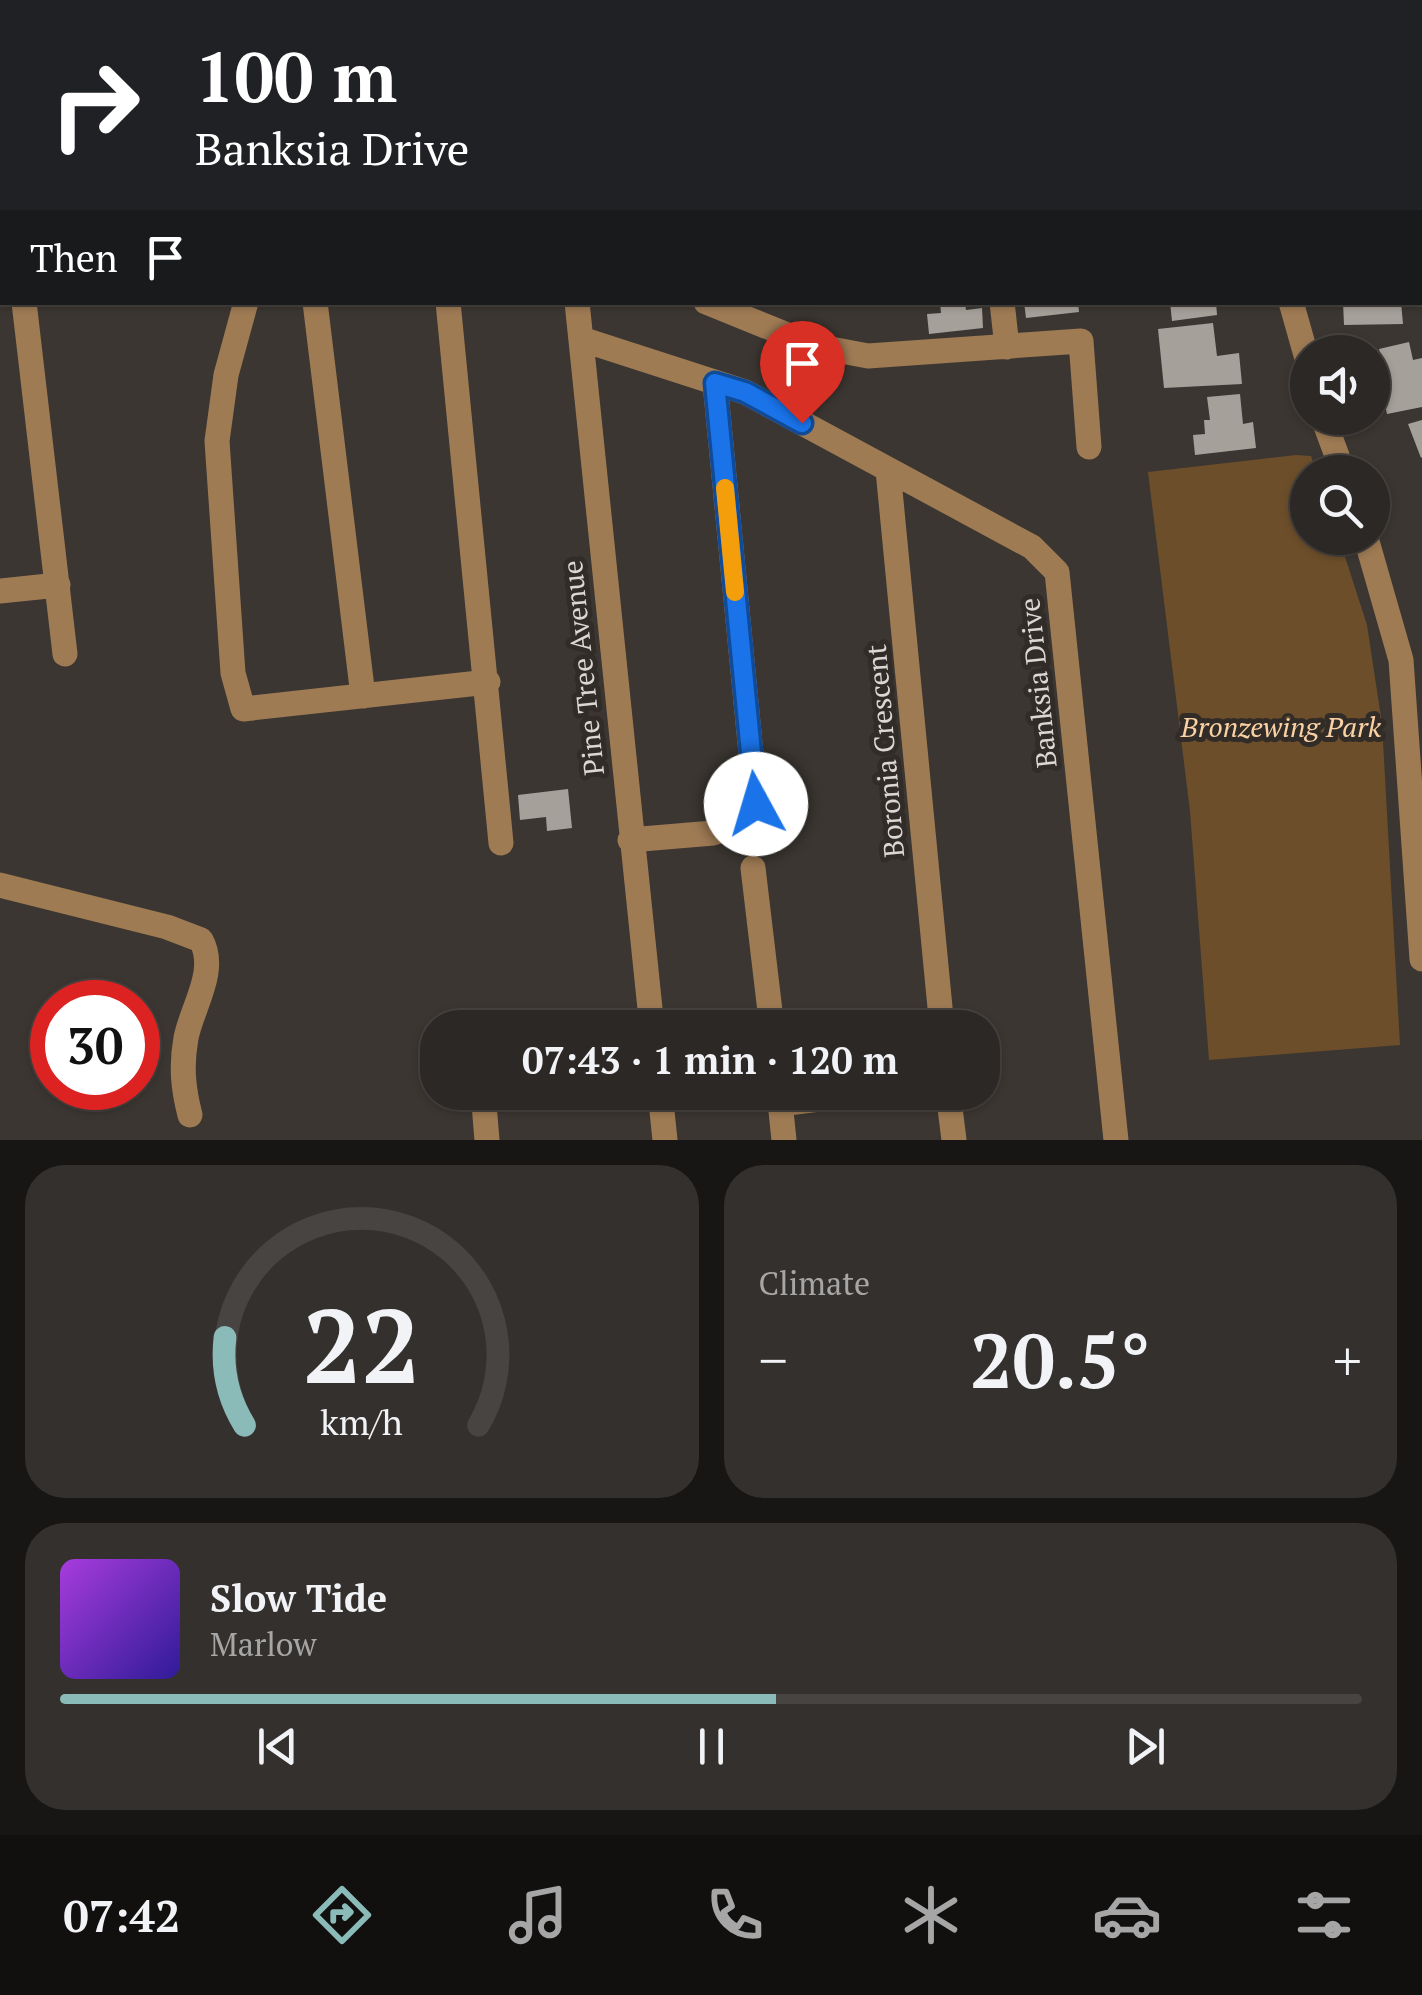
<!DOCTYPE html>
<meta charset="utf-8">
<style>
:root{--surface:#2c2825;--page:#34302d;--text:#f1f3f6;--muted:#a6a6a7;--line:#484442;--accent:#8bbbb9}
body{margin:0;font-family:"PT Serif",serif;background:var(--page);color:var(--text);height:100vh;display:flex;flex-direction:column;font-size:38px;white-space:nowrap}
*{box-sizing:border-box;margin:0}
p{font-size:32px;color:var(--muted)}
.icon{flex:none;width:55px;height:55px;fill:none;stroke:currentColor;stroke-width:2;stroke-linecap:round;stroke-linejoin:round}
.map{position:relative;height:1140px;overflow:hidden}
.sheet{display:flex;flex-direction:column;gap:25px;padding:25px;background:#181614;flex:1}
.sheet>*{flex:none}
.top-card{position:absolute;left:0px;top:0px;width:1422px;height:305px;box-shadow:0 2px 8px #0004,0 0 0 2px var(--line);background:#202124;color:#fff;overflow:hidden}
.fabs{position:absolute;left:1290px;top:335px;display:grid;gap:20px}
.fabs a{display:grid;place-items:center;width:100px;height:100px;border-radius:50%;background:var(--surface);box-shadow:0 2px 8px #0004,0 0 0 2px var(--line);font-size:50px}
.speed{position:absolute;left:30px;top:980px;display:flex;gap:20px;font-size:50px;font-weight:700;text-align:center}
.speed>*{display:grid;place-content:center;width:130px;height:130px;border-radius:50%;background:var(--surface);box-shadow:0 2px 8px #0004,0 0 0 2px var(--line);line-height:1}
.speed .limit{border:15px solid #d22;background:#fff;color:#111}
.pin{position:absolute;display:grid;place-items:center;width:85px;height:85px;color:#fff;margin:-102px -42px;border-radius:50% 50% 50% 0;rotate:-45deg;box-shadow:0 0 10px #0007}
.pin .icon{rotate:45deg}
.me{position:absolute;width:110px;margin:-55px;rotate:354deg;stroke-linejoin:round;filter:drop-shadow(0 0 8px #0008)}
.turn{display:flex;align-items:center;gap:35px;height:210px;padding:0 30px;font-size:45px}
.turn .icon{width:130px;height:130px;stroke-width:2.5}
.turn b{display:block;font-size:70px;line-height:85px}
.then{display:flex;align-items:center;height:95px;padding:0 30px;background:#0003;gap:20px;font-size:38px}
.big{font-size:75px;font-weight:700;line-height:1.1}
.sheet .card{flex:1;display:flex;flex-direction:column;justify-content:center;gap:15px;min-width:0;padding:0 35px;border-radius:40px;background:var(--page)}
.sheet .dial{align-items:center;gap:0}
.dial svg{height:260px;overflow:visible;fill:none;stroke:var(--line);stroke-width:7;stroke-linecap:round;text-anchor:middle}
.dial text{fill:var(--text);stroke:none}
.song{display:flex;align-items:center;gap:30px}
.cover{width:120px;height:120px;border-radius:15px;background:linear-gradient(135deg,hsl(280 70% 55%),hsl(250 70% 35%))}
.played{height:10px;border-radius:5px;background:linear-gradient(90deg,var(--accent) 55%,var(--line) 55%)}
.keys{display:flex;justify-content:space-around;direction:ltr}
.heat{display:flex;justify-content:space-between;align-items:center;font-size:55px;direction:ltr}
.sheet .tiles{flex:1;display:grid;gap:25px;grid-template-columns:1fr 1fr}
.card:last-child{grid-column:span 2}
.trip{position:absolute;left:420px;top:1010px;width:580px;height:100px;border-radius:40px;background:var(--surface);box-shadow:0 2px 8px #0004,0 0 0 2px var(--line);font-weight:700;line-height:100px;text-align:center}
.tab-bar{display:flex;height:160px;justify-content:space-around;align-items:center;background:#12100f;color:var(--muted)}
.tab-bar .icon{width:70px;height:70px}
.tab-bar .on{color:var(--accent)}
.tab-bar b{font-size:45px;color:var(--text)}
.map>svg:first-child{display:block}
.green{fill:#6c4e2a}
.building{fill:#a6a09a}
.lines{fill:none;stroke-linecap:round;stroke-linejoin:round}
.minor{stroke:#9f7b54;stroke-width:25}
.route-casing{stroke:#114b97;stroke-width:25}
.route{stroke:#1a73e8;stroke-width:18}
.slow{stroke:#f59e0b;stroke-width:18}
.labels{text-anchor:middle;stroke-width:10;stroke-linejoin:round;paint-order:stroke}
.street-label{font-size:28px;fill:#dad7d4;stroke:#312c27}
.park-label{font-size:28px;font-style:italic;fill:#fad1a3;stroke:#312c27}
</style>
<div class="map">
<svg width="1422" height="1140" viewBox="0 0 1422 1140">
<rect width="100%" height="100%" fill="#3b3631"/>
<path class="green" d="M1296 455 1311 456 1317 472H1308V538H1339L1367 625 1382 724 1400 1045 1209 1060 1190 811 1148 472Z"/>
<path class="building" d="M940 302H965L966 310 982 308 983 328 929 334 927 314 941 313Z
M1024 302H1078L1079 312 1026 318Z
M1170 302H1216L1217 315 1172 321Z
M1343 302H1401L1403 324 1344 325Z
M1213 323 1217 356 1239 353 1242 384 1164 388 1158 329Z
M1409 342 1413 360 1422 358V407L1387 414 1381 386 1387 385 1379 349Z
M1240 394 1243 424 1253 422 1256 448 1195 455 1193 435 1205 434 1204 420H1210L1207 397Z
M1422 420V457L1421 458 1408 424Z
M568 789 572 828 547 831 546 817 520 820 518 795Z"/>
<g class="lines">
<path class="minor" d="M138 0 140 2
M548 0 549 2
M669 0 670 2
M973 0V2
M1262 0V2
M0 100 2 120
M1420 180H1422
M24 302 65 654
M246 302 226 375 217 441 233 673 243 709 488 682
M315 302 363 696
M448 302 501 843
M577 302 652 1028
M706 302 815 346 868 356 1081 341 1089 447
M1002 302 1007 347
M1291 302 1308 362
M581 339 745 392 1032 547 1057 572 1116 1140
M1323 418 1343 472
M888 470 942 1028
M1366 538 1401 660 1422 959
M0 591 58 585
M630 840 713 833 744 825 756 805 715 383
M753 868 772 1028
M0 885 167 927 201 940C218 971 192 1007 186 1038 181 1066 183 1088 190 1115
M477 1025V1028
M483 1092 487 1140
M660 1092 665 1140
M779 1092 784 1140
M948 1092 954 1140
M780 1104 875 1092"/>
</g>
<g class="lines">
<g class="route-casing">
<path id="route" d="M756 804 715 383 745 392 802 423"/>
</g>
<use href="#route" class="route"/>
<path class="slow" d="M725 488 735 592"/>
</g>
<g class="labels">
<g class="street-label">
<text transform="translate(583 668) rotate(-96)" y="10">Pine Tree Avenue</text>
<text transform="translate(1038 683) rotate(-96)" y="10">Banksia Drive</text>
<text transform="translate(885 751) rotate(-95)" y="10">Boronia Crescent</text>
</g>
<g class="park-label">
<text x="1281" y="737">Bronzewing Park</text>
</g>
</g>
</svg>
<div class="fabs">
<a><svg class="icon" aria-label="sound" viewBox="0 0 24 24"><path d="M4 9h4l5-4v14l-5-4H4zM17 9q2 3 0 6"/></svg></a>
<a><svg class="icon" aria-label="search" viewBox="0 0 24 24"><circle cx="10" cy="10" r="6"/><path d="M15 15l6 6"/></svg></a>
</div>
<div class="speed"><div class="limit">30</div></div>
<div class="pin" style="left:802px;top:423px;background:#d93025"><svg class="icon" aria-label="arrive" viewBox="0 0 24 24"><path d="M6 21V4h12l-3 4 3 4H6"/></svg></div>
<svg class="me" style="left:756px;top:804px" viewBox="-20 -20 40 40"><circle r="19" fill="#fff"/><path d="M0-13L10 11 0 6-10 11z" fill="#1a73e8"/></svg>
<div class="trip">07:43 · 1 min · 120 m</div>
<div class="top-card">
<div class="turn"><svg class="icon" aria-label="right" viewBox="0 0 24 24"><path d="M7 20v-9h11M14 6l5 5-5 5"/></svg><div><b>100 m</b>Banksia Drive</div></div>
<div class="then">Then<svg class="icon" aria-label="arrive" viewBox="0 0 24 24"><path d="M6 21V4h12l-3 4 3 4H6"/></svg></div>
</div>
</div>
<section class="sheet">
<div class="tiles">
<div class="card dial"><svg viewBox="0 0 100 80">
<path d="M14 69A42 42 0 1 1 86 69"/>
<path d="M14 69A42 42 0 0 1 8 42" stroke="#8bbbb9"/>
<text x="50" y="56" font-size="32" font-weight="700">22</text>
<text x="50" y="72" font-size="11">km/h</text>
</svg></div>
<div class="card"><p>Climate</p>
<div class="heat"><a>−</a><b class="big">20.5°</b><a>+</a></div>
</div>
<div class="card">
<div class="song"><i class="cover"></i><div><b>Slow Tide</b><p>Marlow</p></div></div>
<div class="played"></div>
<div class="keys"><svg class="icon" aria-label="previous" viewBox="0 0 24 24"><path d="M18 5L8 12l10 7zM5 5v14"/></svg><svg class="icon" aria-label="pause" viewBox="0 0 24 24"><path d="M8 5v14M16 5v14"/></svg><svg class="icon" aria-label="next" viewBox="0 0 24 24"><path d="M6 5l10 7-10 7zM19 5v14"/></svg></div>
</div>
</div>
</section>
<nav class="tab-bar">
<b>07:42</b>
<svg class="icon on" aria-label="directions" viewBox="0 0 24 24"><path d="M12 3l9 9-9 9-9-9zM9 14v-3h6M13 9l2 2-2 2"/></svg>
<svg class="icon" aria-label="music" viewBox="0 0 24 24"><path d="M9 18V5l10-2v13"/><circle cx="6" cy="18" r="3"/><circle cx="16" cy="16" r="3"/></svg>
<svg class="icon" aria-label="phone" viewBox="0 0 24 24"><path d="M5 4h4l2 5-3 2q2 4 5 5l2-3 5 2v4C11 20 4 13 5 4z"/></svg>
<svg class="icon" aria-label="climate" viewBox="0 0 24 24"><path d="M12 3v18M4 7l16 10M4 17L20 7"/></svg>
<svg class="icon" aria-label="car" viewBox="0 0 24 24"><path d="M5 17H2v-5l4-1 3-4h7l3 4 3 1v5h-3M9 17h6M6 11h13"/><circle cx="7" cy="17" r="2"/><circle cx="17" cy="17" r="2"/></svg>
<svg class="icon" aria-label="filters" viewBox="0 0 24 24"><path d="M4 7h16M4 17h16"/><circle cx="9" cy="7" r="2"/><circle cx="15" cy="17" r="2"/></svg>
</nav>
